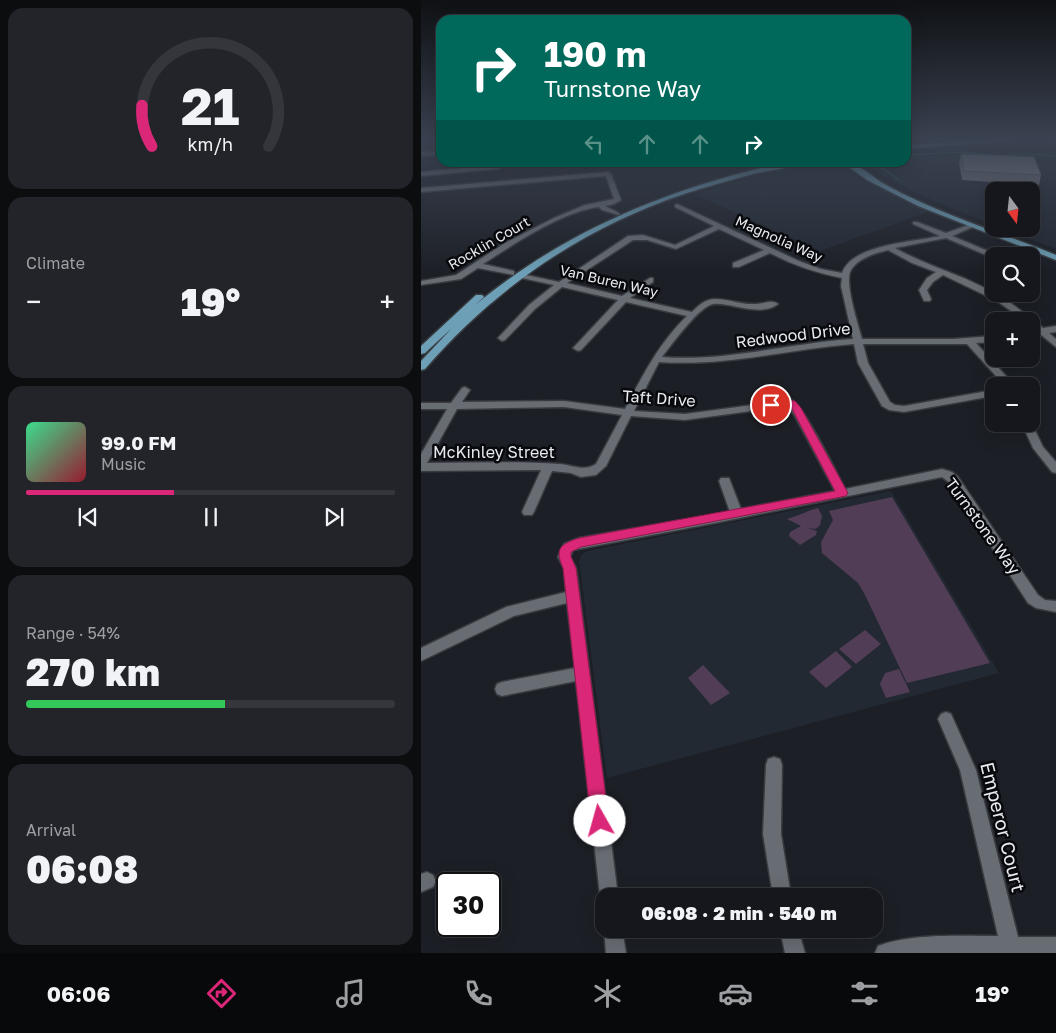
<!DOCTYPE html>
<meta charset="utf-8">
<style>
:root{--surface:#15171c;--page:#222429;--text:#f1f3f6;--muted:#9d9fa3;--line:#34363b;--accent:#db2777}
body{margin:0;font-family:"Golos Text",sans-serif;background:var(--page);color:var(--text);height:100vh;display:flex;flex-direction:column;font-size:19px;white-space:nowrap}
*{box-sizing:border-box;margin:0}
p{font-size:16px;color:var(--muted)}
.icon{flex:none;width:28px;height:28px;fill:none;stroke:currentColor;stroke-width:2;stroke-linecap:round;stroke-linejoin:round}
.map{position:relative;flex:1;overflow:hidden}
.panel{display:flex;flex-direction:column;gap:8px;padding:8px;background:#0c0d0f;width:421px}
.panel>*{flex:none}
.top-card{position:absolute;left:15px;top:15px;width:475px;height:152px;border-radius:15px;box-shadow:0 5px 20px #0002,0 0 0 1px var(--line);background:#00695c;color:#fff;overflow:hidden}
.needle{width:32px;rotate:165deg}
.controls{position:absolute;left:564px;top:182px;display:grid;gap:10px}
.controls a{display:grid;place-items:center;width:55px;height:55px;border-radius:10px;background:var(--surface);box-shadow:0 5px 20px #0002,0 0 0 1px var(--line);font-size:25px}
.speed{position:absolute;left:15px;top:872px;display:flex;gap:10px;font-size:25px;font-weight:700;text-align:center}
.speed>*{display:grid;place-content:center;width:65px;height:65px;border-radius:50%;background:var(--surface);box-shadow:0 5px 20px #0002,0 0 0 1px var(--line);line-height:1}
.speed .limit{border:2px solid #111;border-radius:8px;background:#fff;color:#111}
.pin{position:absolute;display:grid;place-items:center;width:42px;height:42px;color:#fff;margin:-21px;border:2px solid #fff;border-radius:50%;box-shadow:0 1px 5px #0007}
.me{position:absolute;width:55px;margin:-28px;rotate:353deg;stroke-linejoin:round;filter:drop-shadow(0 0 4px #0008)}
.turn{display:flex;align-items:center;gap:18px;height:105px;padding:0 25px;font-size:22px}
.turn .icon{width:65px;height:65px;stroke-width:2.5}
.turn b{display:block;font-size:35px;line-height:42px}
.lanes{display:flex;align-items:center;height:48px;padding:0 25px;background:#0003;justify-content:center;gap:25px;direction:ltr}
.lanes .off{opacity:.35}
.big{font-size:38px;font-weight:800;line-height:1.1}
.panel .card{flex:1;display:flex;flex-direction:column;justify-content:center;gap:8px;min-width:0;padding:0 18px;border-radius:15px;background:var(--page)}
.panel .dial{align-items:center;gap:0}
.dial svg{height:130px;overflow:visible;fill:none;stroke:var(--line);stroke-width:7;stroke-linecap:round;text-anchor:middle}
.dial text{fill:var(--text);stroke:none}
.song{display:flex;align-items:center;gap:15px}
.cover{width:60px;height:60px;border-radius:8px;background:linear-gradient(135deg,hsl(150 70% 55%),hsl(350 70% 35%))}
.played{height:5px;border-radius:2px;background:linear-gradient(90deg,var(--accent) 40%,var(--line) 40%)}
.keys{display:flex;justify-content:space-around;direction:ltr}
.heat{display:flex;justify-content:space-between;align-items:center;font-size:28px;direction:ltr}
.charge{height:8px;border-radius:4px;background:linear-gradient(90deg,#34c759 54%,var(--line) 0)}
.trip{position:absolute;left:174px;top:888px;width:288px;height:50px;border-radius:15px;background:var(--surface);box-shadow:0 5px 20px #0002,0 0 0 1px var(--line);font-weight:800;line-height:50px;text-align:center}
.tabs{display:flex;height:80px;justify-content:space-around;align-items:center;background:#08090b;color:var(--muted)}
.tabs .icon{width:35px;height:35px}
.tabs .selected{color:var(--accent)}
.tabs b{font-size:22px;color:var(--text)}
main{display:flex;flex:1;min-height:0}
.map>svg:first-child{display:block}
.built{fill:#222933}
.green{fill:#523d56}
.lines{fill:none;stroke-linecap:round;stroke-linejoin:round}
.stream{stroke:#256f6f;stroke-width:1}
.minor-casing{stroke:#383b40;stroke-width:3}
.major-casing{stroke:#383b40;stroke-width:3}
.minor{fill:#686c73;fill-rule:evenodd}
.major{fill:#6da0b7;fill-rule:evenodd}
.wall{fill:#7e7d84}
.building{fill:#92919a;stroke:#66666c}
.route{fill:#db2777;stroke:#8e194d}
.labels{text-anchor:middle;stroke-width:5;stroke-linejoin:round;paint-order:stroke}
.far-street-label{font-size:14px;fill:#e8ebef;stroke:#08090c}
.street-label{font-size:16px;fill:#e8ebef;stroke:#08090c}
.near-street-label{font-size:19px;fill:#e8ebef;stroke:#08090c}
</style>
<main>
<section class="panel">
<div class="card dial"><svg viewBox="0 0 100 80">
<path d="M14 69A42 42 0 1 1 86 69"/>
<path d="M14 69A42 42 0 0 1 8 44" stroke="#db2777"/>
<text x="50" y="56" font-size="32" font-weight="700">21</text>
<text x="50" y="72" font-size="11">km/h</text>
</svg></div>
<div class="card"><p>Climate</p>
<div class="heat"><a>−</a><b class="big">19°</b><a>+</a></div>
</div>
<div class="card">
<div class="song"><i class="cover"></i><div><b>99.0 FM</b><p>Music</p></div></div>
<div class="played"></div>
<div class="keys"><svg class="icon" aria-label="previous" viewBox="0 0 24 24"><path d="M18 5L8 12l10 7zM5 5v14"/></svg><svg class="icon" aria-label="pause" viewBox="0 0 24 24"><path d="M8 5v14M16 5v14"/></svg><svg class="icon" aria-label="next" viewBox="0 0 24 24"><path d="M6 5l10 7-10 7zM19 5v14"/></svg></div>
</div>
<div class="card"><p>Range · 54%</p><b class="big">270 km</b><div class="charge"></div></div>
<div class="card"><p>Arrival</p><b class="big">06:08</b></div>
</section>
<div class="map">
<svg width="635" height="953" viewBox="0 0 635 953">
<rect width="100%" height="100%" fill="#1c1f25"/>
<path class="built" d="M486 152 522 157 635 163V249L582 229H610V191H572V225L495 193 463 176 446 163 485 162Z
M395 163H417L429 171 507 212 399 251 273 194 352 170Z
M470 491 578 673 186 778 158 561 160 555 166 551Z"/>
<path class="green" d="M471 497 569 663 486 683 444 595 437 583 401 553 400 542 412 520 408 511Z
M397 508 401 516 399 525 395 529 387 528 396 531 395 535 379 545 368 536 369 532 380 526 366 519C377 516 386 511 397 508Z
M444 630 460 644 435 664 418 649Z
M415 651 431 667 405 688 388 672Z
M282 665 309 693 290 705 267 678Z
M478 669 489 692 465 698 459 684 464 673Z"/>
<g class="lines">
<path class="stream" d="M633 143H635
M485 155 542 152 582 156 605 154 635 156
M452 162 478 180"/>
<g class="minor-casing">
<path id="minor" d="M20 151V155L0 156V152Z
M78 162H84L85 165 77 169 0 176V172L76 165 79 164Z
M187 172 190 174 200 200 193 204 184 206 198 213V215L181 210 178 207C142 211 93 244 62 264L93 271V275L57 268 40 279 0 285V281L35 275 84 243 133 218 164 205 193 199 185 176 0 192V188Z
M256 204 378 261 400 269 421 273C431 244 493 242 519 236L492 224V222H496L525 233 550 224H554V226L531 236 579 256 572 258 525 238 474 248C497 261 521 269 545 279 574 292 598 307 622 328L635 326V332L628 333 635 339V347L619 334 610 336V330H614L610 327V321H604L576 301 522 275 512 282 506 290 510 299 509 301H503L498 290 506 278 515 272 491 263 467 250C455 253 437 258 430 270 423 282 437 324 441 339H532L572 336V342L555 343 594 386H584L546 344H442L447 363 469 402 474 405 483 406 572 390V396L483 412 468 410 461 406 437 363 433 344C368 349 304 367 238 362L213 411 264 414 370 400C382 404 416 474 424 489L521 469 531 472 537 477 617 595 624 600 635 601V612L615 608 607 603 529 483 521 477 299 522 152 550 149 557 155 568 197 896H182V903L179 896 155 681 81 696 76 694 74 689 76 684 81 682 154 668 146 603 93 616 0 661V648L85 607 145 592 143 568 137 557 143 544 158 538 309 512 298 481 300 478H308L320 509 414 491 374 416 367 406 264 420 210 416 185 466 175 475 160 477 150 473 131 471 113 512 111 515H103L101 512 120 470 0 471V454L26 409H0V403H30L41 388 44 387 49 390 41 402 143 401 204 409C222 375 238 343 266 316L205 302 160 350 157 351 152 348 154 346 197 300 141 287 114 309 84 340 81 341 77 338 108 305 133 285 96 277V273L138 282 207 236 222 235 254 245 293 226 254 207V205ZM298 229 343 250 312 263V267H318L349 253C372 265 395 273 421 278L420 286 432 339C368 343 305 362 241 357 251 344 275 311 289 305 303 299 338 319 357 304 351 299 342 304 334 304 320 305 308 299 294 299 284 299 277 306 271 312L209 298 232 282V278H229L201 296 146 283 212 240H226L255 249ZM143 407 201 415 175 464C163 472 152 465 138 464 94 461 50 463 6 463L36 409Z
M610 422 622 447 635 462V473L631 472 612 448 601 424H610Z
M525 712 530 714 555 770 597 937H635V953H454L457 946C489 933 543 936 577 936L539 770 517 719 520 714Z
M353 757 359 759 361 765 360 834 370 896H352L342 834 345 765 347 759Z
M6 872 12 875 15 881 12 887 0 892V874Z
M183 929H201L205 953H185Z
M359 929H377L384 953H364Z"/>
</g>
<g class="major-casing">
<path id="major" d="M560 140H591L485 149V145Z
M366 162H380C367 169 350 170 336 173 312 179 289 186 266 193 163 227 75 287 4 369L0 370V361L31 328 4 353 0 354V346L55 295H61L63 297 53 306C144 230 251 187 366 162Z
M421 162C436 162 451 177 465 185 518 214 578 232 635 255V260L497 206 446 180Z"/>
</g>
<use href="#minor" class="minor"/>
<use href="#major" class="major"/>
</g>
<path class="wall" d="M540 154 620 175 618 185 541 180 538 163Z"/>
<path class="building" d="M540 154 613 157 620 175 543 171Z"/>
<linearGradient id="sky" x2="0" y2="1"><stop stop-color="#0f1114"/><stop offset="0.51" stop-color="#3a4251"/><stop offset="1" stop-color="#3a4251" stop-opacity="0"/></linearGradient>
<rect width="635" height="274" fill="url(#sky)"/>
<path class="route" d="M366 400 374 401 380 408 427 493 425 496 160 547 150 552V557L155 568 188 821 185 827 179 830 173 827 170 821 142 568C133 548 140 544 158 538L414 491 371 409 367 406 350 408 344 405 346 403Z"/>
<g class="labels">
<g class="far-street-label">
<text transform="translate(358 239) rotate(24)" y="5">Magnolia Way</text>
<text transform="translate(68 243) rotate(-30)" y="5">Rocklin Court</text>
<text transform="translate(188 281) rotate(13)" y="5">Van Buren Way</text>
</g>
<g class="street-label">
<text transform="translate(372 335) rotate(-7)" y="6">Redwood Drive</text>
<text transform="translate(238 398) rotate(4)" y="6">Taft Drive</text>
<text x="73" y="458">McKinley Street</text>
<text transform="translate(562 526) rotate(54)" y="6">Turnstone Way</text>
</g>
<g class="near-street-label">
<text transform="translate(582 827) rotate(76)" y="7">Emperor Court</text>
</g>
</g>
</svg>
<div class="controls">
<a><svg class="needle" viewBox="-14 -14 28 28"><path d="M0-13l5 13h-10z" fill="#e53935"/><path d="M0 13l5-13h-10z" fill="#9d9fa3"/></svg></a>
<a><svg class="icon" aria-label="search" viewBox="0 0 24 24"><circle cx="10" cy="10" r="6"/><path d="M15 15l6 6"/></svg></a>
<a>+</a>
<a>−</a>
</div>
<div class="speed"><div class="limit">30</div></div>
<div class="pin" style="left:350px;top:405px;background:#d93025"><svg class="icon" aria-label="arrive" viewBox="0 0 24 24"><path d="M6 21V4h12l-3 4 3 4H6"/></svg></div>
<svg class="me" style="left:179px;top:821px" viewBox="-20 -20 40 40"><circle r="19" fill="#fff"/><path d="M0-13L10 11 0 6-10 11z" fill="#db2777"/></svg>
<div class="trip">06:08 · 2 min · 540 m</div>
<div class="top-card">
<div class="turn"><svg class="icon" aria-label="right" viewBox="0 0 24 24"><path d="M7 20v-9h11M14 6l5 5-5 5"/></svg><div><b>190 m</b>Turnstone Way</div></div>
<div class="lanes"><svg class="icon off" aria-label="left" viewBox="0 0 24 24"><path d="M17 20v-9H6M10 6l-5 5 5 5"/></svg><svg class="icon off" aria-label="ahead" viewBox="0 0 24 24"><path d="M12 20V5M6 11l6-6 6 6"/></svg><svg class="icon off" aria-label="ahead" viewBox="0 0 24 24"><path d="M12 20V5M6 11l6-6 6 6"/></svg><svg class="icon" aria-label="right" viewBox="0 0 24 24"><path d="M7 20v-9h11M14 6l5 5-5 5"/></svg></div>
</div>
</div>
</main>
<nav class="tabs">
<b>06:06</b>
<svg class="icon selected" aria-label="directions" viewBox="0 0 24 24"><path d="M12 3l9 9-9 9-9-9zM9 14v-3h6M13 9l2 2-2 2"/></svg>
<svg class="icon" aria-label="music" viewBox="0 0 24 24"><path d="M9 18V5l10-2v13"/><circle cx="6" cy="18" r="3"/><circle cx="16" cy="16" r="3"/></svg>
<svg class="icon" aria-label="phone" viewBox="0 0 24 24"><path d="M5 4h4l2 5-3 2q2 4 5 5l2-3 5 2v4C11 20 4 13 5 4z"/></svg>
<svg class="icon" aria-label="climate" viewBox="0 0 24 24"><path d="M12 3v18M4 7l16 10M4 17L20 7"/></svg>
<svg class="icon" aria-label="car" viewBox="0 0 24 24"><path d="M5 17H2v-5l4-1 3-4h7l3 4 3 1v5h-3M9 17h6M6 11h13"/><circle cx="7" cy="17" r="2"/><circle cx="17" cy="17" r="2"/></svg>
<svg class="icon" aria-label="filters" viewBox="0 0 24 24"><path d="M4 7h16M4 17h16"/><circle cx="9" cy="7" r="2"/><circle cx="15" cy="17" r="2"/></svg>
<b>19°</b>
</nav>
